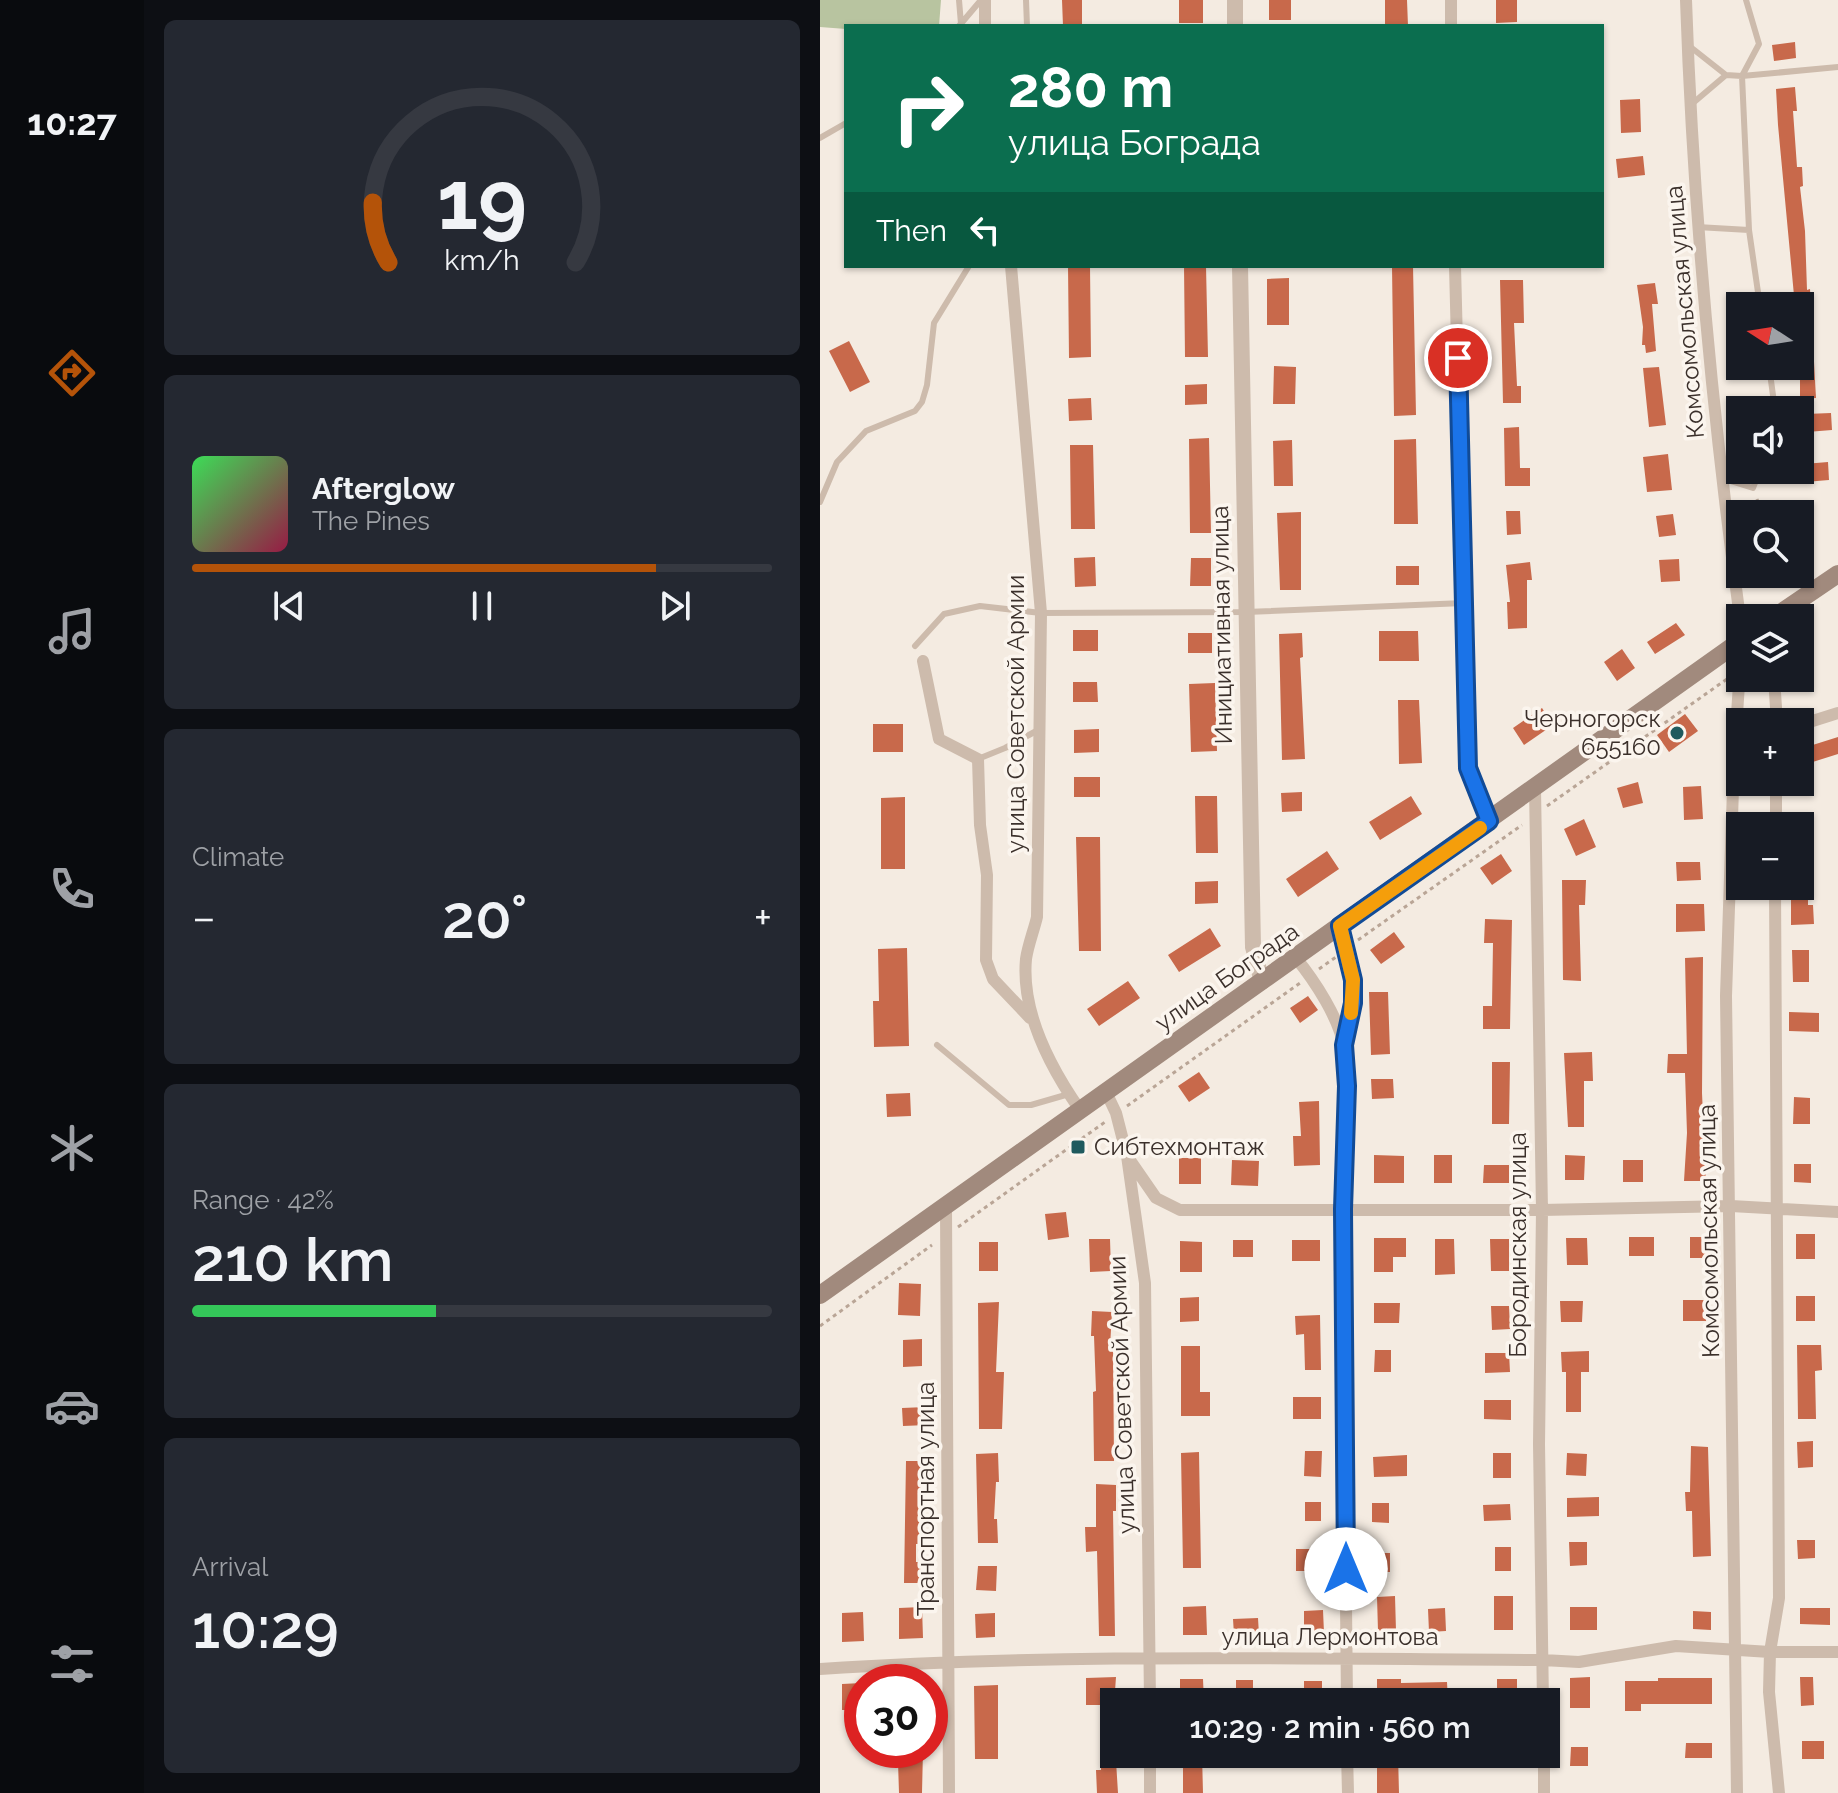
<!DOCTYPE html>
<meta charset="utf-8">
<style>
:root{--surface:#171b24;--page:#242831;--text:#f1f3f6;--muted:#9ea1a6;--line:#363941;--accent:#b45309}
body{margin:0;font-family:Raleway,sans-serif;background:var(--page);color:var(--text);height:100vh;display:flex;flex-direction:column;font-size:30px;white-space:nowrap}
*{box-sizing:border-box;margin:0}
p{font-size:26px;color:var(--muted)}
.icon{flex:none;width:44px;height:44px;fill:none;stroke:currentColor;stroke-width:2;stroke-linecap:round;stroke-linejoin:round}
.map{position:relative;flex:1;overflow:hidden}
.panel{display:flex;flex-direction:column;gap:20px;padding:20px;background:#0d0f14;width:676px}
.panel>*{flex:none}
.guide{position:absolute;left:24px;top:24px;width:760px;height:244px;border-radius:0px;box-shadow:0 2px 6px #0004;background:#0b6e4f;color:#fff;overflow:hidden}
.needle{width:52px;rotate:282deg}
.fabs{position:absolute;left:906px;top:292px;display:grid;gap:16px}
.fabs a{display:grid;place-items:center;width:88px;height:88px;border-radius:0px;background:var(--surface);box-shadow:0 2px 6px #0004;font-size:40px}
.speed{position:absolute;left:24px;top:1664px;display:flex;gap:16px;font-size:40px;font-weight:700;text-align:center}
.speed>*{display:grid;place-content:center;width:104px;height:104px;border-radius:50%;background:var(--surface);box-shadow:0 2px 6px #0004;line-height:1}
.speed .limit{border:12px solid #d22;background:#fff;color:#111}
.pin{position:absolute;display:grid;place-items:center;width:68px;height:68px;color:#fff;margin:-34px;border:4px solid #fff;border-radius:50%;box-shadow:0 2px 8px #0007}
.me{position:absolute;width:88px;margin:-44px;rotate:0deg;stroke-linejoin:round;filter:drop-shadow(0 0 6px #0008)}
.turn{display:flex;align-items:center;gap:28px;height:168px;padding:0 32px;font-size:36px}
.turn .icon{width:104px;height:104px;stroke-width:2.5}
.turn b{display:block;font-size:56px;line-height:68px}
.then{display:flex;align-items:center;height:76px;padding:0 32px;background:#0003;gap:16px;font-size:30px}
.big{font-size:60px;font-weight:600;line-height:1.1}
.panel .widget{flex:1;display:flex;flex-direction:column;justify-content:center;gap:12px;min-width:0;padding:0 28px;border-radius:12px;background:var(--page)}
.panel .dial{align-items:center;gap:0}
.dial svg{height:208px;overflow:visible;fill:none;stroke:var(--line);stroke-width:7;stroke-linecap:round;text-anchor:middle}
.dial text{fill:var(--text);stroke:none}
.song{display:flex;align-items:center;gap:24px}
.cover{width:96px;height:96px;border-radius:12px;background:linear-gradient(135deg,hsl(130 70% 55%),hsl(340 70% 35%))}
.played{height:8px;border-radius:4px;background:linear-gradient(90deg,var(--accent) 80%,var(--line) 80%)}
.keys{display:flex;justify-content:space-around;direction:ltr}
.heat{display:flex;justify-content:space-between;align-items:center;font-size:44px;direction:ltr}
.charge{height:12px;border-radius:6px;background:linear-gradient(90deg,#34c759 42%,var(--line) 0)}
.trip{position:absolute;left:280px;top:1688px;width:460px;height:80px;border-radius:0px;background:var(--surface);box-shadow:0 2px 6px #0004;font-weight:600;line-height:80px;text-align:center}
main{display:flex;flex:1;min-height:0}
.dock{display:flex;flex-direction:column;width:144px;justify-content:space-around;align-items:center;background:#090b0e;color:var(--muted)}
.dock .icon{width:56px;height:56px}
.dock .active{color:var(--accent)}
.dock b{font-size:36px;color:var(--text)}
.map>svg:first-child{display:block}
.green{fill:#b8c4a0}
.building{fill:#c8694b}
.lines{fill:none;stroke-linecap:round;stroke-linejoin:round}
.path{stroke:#b9a596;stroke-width:3;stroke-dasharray:4 4;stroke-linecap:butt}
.service{stroke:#cdbbac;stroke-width:6}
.minor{stroke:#cdbbac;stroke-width:12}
.tertiary{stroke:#cdbbac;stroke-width:16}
.secondary{stroke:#a18a7d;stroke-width:18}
.route-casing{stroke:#114b97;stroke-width:20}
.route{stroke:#1a73e8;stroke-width:14}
.slow{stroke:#f59e0b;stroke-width:14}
.poi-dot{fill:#1f5a5e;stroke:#fbf5ee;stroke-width:3}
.labels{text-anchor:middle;stroke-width:7;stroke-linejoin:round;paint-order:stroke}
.street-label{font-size:24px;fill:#3b302b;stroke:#fbf5ee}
.poi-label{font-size:24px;fill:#3b302b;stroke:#fbf5ee;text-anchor:end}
</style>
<main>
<nav class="dock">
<b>10:27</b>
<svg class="icon active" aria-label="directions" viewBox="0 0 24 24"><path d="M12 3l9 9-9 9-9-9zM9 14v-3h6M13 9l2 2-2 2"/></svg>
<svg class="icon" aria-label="music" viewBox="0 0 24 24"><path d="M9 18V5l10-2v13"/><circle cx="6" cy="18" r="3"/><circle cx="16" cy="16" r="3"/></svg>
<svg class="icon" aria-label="phone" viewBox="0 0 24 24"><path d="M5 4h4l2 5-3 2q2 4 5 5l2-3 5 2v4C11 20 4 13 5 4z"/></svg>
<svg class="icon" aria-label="climate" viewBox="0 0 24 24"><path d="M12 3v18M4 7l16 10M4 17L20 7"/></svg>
<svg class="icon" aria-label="car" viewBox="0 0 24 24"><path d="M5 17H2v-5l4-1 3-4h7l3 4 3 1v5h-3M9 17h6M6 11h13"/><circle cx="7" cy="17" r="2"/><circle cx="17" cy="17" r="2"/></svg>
<svg class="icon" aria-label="filters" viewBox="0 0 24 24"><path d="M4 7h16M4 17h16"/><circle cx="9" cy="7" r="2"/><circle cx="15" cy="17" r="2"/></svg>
</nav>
<section class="panel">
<div class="widget dial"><svg viewBox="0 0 100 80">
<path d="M14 69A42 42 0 1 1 86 69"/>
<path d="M14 69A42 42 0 0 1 8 46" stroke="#b45309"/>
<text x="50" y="56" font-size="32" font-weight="700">19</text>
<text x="50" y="72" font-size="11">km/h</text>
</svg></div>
<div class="widget">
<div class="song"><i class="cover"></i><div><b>Afterglow</b><p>The Pines</p></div></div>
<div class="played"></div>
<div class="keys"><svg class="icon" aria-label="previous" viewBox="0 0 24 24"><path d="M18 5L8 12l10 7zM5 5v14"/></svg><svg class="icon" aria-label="pause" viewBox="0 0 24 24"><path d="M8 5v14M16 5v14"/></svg><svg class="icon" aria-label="next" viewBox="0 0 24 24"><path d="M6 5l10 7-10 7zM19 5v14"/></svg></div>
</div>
<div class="widget"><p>Climate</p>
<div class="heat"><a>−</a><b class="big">20°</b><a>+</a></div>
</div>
<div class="widget"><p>Range · 42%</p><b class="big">210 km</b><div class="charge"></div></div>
<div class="widget"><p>Arrival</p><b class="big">10:29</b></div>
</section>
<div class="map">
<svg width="1018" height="1793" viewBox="0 0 1018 1793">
<rect width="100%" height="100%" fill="#f4ebe1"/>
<path class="green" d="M0 0H121L119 26H26V29L0 27Z"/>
<path class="building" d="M242 0H262V26H243Z
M359 0H383V23H359Z
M449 0H471V20H449Z
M565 0H587L588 26H565Z
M676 0H697V22L676 23Z
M975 42 976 58 954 61 952 45Z
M975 87 977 111H973L977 167H982L983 186 980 187 985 231 987 290 990 289 996 398 980 399V306H975L958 125 956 89Z
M820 99 821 132 801 133 800 100Z
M823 156 825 175 798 178 796 159Z
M248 266H270L271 357 249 358Z
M364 266H386L388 357H365Z
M572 266H593L596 415 574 416Z
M469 278V325H447V279Z
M680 280H703L704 323H694L697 386H701V403H683Z
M835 283 838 304H832L836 351 826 353 825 345H822L823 327 817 285Z
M29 341 50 382 30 392 9 351Z
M454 366 476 367 475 404H453Z
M839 367 846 425 829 427 823 368Z
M387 384V404L365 405V385Z
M271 398 272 420 249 421 248 399Z
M1011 413 1012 430 987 432 986 414Z
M699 427 700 468H710V486H685L684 428Z
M389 438 391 533H370L369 439Z
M596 439 598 524H574V440Z
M472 440 473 486H454L453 441Z
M250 445H273L275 529H251Z
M848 454 852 490 827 492 823 457Z
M1008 462 1009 480 985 482 984 464Z
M686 511H700L701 534 687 535Z
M481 512V590H460L457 513Z
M853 514 856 535 839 537 836 516Z
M275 557 276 586 255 587 254 558Z
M371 558H391V586H370Z
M859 559 860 581 841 582 839 560Z
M710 562 712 580H707V628L688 629 687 602H690L686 565Z
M576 566H599V585H576Z
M856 623 865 635 835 654 827 642Z
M253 630H278V651H253Z
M559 631H598L599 661H559Z
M368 633H392V653H368Z
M482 633 483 657 480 658 485 759 462 760 459 634Z
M802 649 815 668 797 681 784 662Z
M253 682H277L278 702H253Z
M395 683 397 751 371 752 369 684Z
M578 700H599L602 763 579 764Z
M722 708 733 725 704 745 693 728Z
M865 714 878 731 849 752 837 735Z
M53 724H83V752H53Z
M279 729V752L254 753V730Z
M1018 737V754L980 766V749Z
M254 777H280V797H254Z
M818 782 823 803 803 808 797 788Z
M881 786 883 819 864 820 863 787Z
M482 792V811L462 812 461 793Z
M375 796H397L398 853H376Z
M591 796 602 814 560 840 549 822Z
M85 797V869H61V798Z
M764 819 776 847 756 856 744 829Z
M256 837H280L281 951H259Z
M507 851 519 869 478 897 466 879Z
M681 854 692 871 672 885 660 868Z
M856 862H880L881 880 857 881Z
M742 880H766L765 905H759L761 981 743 980Z
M398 881V903L375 904V882Z
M971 886H988V905H993L994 924 971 925Z
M856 904H884L885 931 856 932Z
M665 919 692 920 690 1029H663V1006H672L673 943H664Z
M390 928 401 946 359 972 348 955Z
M574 932 585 947 561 964 550 950Z
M87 948 89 1046 54 1047 53 1001H59L58 949Z
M972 950H989V982H973Z
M883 957 882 1093 886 1181H864L867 1133 865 1073H847L848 1054H867L865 958Z
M308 981 320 998 279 1026 267 1009Z
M549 992H568L570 1054 551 1055Z
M488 996 498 1010 480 1023 470 1008Z
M969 1012 999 1013V1032L969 1031Z
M772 1052 773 1081H764V1127H748L744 1053Z
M672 1062H690L689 1124H672Z
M379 1072 390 1088 369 1102 358 1086Z
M551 1079H573L574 1098 552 1099Z
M90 1093 91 1116 67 1117 66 1094Z
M974 1097 990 1098V1124H973Z
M499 1101 500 1165 474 1166 473 1136H481L479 1102Z
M554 1155 584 1156V1183H554Z
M614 1155H632V1183H614Z
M745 1155 765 1156 764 1180H745Z
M359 1158H381V1184H359Z
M412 1160 439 1161 438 1186 411 1185Z
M803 1160H823V1182H803Z
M974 1164H991V1183L974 1182Z
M664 1165H689V1183H663Z
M246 1212 249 1237 228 1240 225 1214Z
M976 1234H995V1259H976Z
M809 1237H834V1256H809Z
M870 1237H886V1258H870Z
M554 1238H586V1257H573V1272H554Z
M746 1238H767L768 1265H747Z
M269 1239H290L291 1271 270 1272Z
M615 1239H634L635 1274 615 1275Z
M670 1239H689V1271H671Z
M413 1240H433V1257H413Z
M472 1240H500V1261H472Z
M360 1241 382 1242V1272H360Z
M159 1242H178V1271H159Z
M79 1283 101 1284 100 1316 78 1315Z
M976 1296H995V1321H976Z
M379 1297V1321L360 1322V1298Z
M863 1300H886V1321H863Z
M740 1301H763L762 1322H741Z
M179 1302 176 1372H184L182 1429H159L158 1303Z
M554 1303H580L579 1323H554Z
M671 1306H689L690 1329 672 1330Z
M272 1311 292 1312 290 1347 293 1346 294 1461H274L273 1392 276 1391 274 1336H271Z
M500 1315 501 1370H485L484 1334 476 1335 475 1316Z
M102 1339V1366L83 1367V1340Z
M977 1345H1001L1002 1370 995 1371 996 1419H978Z
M361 1346H380V1392H390V1416H361Z
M555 1350H571V1372H554Z
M769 1351V1372H761V1412H746V1372H742L741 1352Z
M665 1353H689L690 1372 665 1373Z
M473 1397H501V1419H473Z
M664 1400H691V1420L664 1419Z
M106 1407 107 1425 83 1426 82 1408Z
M993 1441V1467L978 1468 977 1442Z
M871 1446 888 1447 891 1556 873 1557 872 1511H866L865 1492H870Z
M485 1451H502L501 1477 484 1476Z
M379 1452 381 1568H363L361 1453Z
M178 1453 179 1482H176L174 1519H177L178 1543H158L156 1454Z
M673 1453H691V1478H673Z
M747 1453 767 1454 766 1476 746 1475Z
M587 1455V1476L554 1477 553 1457Z
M86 1461H104L103 1540 102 1544H96V1562H102V1583H84Z
M276 1484 296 1485V1511H293L295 1636H279L277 1551 266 1552 265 1527H276Z
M779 1497V1516L747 1517V1498Z
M485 1502H501V1521H485Z
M552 1503H569V1523L552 1522Z
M690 1504 691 1520 664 1521 663 1505Z
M977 1540H995V1558L978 1559Z
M749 1542H767V1565L750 1566Z
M675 1547H691V1571H675Z
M476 1549H501V1571H476Z
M553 1553H570V1572H553Z
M158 1566H177L176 1591 156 1590Z
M575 1596 576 1631H558L557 1597Z
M674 1596H693V1630H674Z
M386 1606 387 1635H363V1607Z
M102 1607 103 1638 79 1639V1608Z
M750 1607H777V1630H750Z
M625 1608 626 1631 609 1632 608 1609Z
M980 1608H1010V1625L980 1624Z
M503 1610 504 1633 484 1634V1611Z
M873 1611 891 1612V1630L873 1629Z
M43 1612 44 1641 22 1642V1613Z
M175 1613V1637L156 1638 155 1614Z
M438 1618 439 1635H414L413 1619Z
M296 1677 294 1705H266V1678Z
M770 1677V1708H750V1678Z
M980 1677H993L994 1705 981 1706Z
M838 1678H892V1704H821V1711H805V1681H838Z
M360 1679H383L384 1702H360Z
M557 1679H581V1683L627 1682 628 1702H604V1698H557Z
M677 1679H697V1701L677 1702Z
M416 1680H433V1700L416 1701Z
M484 1681H502V1702H484Z
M42 1683V1710H22V1684Z
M178 1685V1759H155L154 1686Z
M280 1729H294L298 1793H277L276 1770H281Z
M982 1741H1004V1759H982Z
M866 1743H892V1758H865Z
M751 1747H768V1766H750Z
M74 1750H103L102 1793H79L78 1762 74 1763Z
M363 1754H382L383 1793H363Z
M557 1754H578L579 1793H557Z
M654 1754H696V1766L653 1764Z"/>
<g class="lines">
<path class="path" d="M937 499 942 514
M961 574 965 581 991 572
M727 806 907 679
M538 940 702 825
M499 969 516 957
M307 1106 480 983
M138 1227 285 1122
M0 1326 112 1245"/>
<path class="service" d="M139 0 141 24
M206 0 207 26
M926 0 939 44 922 76 929 230 940 306
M139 26 161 0
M868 45 906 75
M873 103 906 75 922 76 1018 67
M0 138 26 123
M877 227 929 230
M949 366 955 410
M904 479 933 488 940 470
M0 502 17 462 46 431 95 411 102 402 107 385 114 323 149 266
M95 646 124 614 160 606 221 613 426 612 644 603
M942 722 957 714
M158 759 185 748 220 729
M117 1045 189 1105H211L249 1094"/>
<path class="minor" d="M165 0V26
M866 0C873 207 892 413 920 618
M631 26V0
M191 266 221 613 217 917C214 930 208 945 206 959 201 1013 230 1067 260 1110
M635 266 648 768 669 821
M103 661 119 739 158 759 160 825 167 875 166 960 173 979 210 1018
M954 678 957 722
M980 725 1018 713
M715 788 722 1210 719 1444 723 1702
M956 826V782
M955 886 959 1598 950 1652 949 1692 959 1793
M520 926 533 980V1003L524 1045
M476 958C494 980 520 1019 524 1048 533 1109 523 1174 523 1236 524 1391 525 1547 527 1702
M286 1092 296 1113 307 1156 325 1283 330 1702
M307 1156 336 1198 360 1210H722L911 1206 1018 1212
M126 1206 129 1793
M0 1669C241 1653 482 1659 723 1660L759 1662 856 1646 950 1652H1018
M527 1754 528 1793
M724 1754V1793
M330 1793V1754
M917 1793 906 996 914 759 920 669"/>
<path class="tertiary" d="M415 0V26
M420 266 433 947 442 982"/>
<path class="secondary" d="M953 618 1018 574
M0 1295 920 641"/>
</g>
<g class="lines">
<g class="route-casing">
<path id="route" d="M526 1569 523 1209 527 1086 524 1045 533 1003V980L520 926 669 821 648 768 638 358"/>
</g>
<use href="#route" class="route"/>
<path class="slow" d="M531 1013 533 980 520 926 660 828"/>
</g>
<g class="poi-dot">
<circle cx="857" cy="733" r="8"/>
<rect x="250" y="1139" width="16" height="16" rx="4"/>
</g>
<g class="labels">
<g class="street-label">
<text transform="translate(865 312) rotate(-95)" y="8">Комсомольская улица</text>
<text transform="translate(402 625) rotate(-91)" y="8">Инициативная улица</text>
<text transform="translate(196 714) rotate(-90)" y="8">улица Советской Армии</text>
<text transform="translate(407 977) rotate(-35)" y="8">улица Бограда</text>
<text transform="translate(889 1231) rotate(-91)" y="8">Комсомольская улица</text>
<text transform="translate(698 1245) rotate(-90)" y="8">Бородинская улица</text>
<text transform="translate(302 1395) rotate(-92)" y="8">улица Советской Армии</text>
<text transform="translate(106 1499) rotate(-90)" y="8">Транспортная улица</text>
<text x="510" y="1645">улица Лермонтова</text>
</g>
<g class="poi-label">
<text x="841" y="727">Черногорск<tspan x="841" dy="28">655160</tspan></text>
<text x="274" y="1155" text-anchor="start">Сибтехмонтаж</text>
</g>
</g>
</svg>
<div class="fabs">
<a><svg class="needle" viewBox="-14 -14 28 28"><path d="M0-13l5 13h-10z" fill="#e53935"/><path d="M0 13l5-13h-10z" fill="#9ea1a6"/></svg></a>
<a><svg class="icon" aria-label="sound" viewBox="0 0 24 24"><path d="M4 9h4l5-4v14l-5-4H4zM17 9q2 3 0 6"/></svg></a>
<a><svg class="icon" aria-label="search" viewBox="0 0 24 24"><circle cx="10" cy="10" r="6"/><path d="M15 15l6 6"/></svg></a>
<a><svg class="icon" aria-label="layers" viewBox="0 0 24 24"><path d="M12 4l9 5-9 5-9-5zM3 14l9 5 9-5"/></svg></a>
<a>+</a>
<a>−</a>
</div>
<div class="speed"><div class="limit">30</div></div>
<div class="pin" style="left:638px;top:358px;background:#d93025"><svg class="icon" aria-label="arrive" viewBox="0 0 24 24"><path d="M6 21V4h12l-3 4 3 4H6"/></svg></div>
<svg class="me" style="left:526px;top:1569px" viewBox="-20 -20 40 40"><circle r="19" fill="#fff"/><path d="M0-13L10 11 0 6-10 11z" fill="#1a73e8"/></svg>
<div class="trip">10:29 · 2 min · 560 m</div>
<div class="guide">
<div class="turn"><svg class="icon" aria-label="right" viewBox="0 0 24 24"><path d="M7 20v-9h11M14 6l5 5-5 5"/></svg><div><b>280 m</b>улица Бограда</div></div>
<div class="then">Then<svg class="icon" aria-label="left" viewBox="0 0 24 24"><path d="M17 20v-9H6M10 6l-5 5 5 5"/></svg></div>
</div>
</div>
</main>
